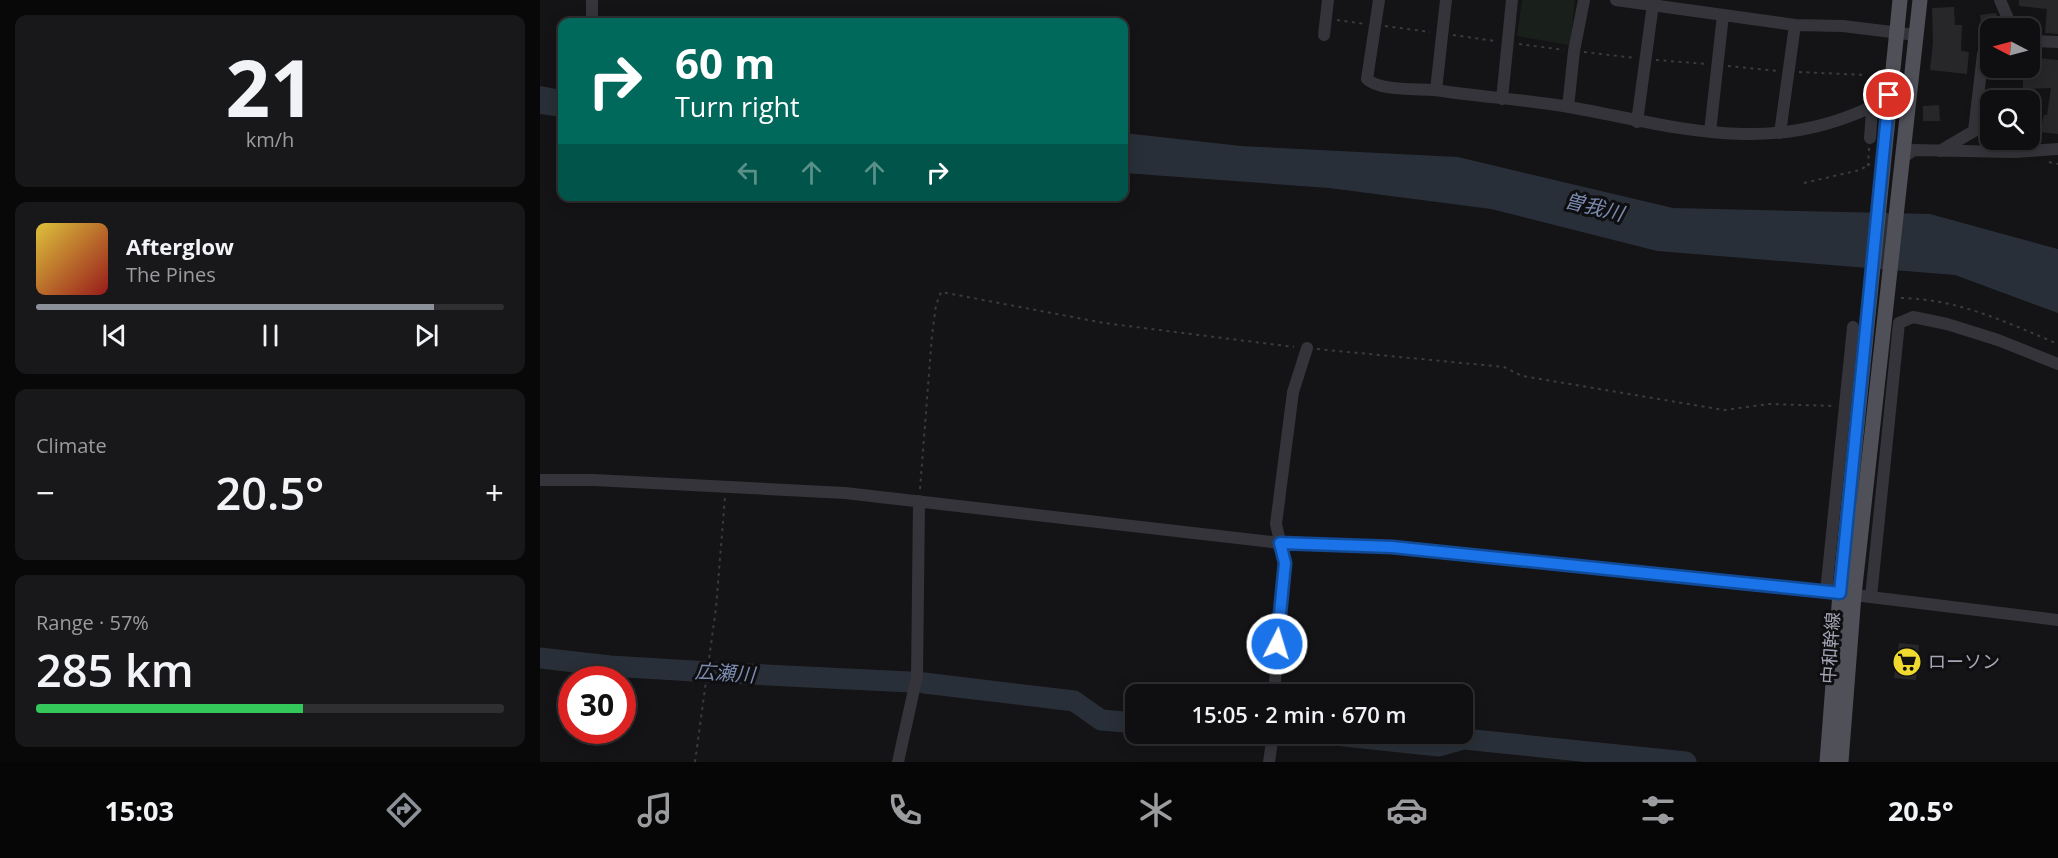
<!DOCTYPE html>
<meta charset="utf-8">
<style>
:root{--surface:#0f0e10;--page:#181719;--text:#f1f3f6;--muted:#9b9c9f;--line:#2f2e30;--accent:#8c9099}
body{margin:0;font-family:"Open Sans","Noto Sans JP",sans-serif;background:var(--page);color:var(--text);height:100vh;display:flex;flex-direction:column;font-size:22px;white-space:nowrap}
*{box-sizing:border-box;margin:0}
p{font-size:20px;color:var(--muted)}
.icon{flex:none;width:33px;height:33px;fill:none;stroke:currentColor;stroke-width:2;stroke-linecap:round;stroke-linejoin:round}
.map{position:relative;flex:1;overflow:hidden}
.panel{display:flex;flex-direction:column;gap:15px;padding:15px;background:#080809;width:540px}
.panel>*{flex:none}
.banner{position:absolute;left:18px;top:18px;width:570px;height:183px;border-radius:12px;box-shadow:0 3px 15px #0003,0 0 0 2px var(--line);background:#00695c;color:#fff;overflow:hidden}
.needle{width:39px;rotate:276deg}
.controls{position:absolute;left:1440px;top:18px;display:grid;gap:12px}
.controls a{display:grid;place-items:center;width:60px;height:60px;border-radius:12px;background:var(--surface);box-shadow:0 3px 15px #0003,0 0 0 2px var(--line);font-size:30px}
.speed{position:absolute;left:18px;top:666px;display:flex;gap:12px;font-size:30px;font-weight:700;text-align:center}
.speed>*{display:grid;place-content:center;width:78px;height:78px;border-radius:50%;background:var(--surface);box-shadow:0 3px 15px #0003,0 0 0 2px var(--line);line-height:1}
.speed .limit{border:9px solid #d22;background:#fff;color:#111}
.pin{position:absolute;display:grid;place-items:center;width:51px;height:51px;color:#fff;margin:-26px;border:3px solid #fff;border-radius:50%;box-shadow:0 2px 6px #0007}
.me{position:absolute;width:66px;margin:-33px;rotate:5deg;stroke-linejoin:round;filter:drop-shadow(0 0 4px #0008)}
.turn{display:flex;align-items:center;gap:21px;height:126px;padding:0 18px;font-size:27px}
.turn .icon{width:78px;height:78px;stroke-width:2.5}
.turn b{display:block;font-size:42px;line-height:51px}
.lanes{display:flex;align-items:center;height:57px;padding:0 18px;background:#0003;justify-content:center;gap:30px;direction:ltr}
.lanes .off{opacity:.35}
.big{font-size:45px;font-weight:600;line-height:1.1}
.panel .widget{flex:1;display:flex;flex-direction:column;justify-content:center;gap:9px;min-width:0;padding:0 21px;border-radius:12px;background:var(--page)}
.panel .dial{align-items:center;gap:0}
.dial b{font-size:78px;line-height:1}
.song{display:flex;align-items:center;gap:18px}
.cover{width:72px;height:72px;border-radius:9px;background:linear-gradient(135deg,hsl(50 70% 55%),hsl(0 70% 35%))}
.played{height:6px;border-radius:3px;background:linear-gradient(90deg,var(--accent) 85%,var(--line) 85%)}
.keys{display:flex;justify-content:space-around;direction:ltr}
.heat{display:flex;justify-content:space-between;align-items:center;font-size:33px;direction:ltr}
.charge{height:9px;border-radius:4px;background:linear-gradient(90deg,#34c759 57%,var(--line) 0)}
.trip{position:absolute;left:585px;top:684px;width:348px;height:60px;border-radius:12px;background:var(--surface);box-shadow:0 3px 15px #0003,0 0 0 2px var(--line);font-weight:600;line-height:60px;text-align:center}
.tab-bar{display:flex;height:96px;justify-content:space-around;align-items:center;background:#060606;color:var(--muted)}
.tab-bar .icon{width:42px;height:42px}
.tab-bar .selected{color:var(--accent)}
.tab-bar b{font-size:27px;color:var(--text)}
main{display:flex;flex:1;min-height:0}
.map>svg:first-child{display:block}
.green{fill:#19201c}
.water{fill:#292f38}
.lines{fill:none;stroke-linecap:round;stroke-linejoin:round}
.river{stroke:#292f38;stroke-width:21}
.building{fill:#272629}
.path{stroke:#3a3b41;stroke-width:2;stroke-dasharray:3 4.5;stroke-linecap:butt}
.minor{stroke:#34343a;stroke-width:12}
.major{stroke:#505059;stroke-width:15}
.route-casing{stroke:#114b97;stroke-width:15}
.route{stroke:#1a73e8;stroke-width:10}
.labels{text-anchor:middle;stroke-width:6;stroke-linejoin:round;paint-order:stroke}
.street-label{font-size:18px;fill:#a5a6b5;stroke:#0f0e10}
.poi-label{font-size:18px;fill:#a5a6b5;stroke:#0f0e10;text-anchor:start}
.water-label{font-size:20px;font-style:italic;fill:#7b8cb1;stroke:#0f0e10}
</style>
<main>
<section class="panel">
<div class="widget dial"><b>21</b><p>km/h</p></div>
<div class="widget">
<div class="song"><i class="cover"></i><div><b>Afterglow</b><p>The Pines</p></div></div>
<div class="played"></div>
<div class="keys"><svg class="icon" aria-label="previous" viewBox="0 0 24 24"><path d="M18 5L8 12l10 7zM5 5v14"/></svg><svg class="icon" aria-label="pause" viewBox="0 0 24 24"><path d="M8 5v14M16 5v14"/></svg><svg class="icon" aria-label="next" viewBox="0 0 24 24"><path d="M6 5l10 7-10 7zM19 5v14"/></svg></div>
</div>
<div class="widget"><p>Climate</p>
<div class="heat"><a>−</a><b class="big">20.5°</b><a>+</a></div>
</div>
<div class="widget"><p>Range · 57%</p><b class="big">285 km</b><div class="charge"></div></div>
</section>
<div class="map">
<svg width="1518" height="762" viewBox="0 0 1518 762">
<rect width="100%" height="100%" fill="#141315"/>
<path class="green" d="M982 0H1035L1030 45 977 36Z"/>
<path class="water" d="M0 86 22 90V117L0 114Z
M584 133 701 146 918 157 1133 208 1390 214 1518 249V313L1415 275 1117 251 951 209 789 188 584 173Z"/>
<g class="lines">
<path class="river" d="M0 658 70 666 187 673 370 682
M384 683 534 701 561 720 596 723
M785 734 899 746 924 739 1146 762"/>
</g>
<path class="building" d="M1479 0H1518V34L1505 33 1507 9 1479 6Z
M1414 7 1415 25H1422L1421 51 1429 52 1427 74 1390 70 1393 42 1392 8Z
M1456 13 1460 22 1456 23V28H1450V43L1444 45 1440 15Z
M1490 49 1498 50V58L1518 60V134L1500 132 1504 115H1507L1511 88 1483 89V68H1490Z
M1399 105 1400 121H1383V106Z
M1359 643 1379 645 1376 680 1354 678Z"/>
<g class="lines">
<path class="path" d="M797 20 825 24
M845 26 890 32
M913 35 955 41
M979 44 1024 50
M1044 52 1095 58
M1116 60 1167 64
M1188 66 1239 71
M1259 72 1326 75
M1509 162 1518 164
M1328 166 1329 148
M1264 183 1320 170 1330 164
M1361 298C1418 299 1466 322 1518 344
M777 349 964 367 982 376 1184 410 1229 404 1294 406
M380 489 392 335 396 305 401 292 564 323 754 347
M155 762 176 608 185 497"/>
<path class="minor" d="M52 0V22
M839 0 827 79C839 92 884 88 902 91 944 97 987 100 1029 107 1087 117 1144 133 1204 134 1249 135 1291 126 1331 107
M1076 0 1255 25 1303 26 1376 35
M1460 0 1472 28
M784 35 788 0
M1490 41 1518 42
M896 90 906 0
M962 99 972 0
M1028 107 1034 51 1044 0
M1097 122 1113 4
M1170 132 1183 15
M1240 133 1255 25
M1330 138 1334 83
M1400 151 1434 131 1443 54 1450 51
M1362 158 1374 150 1474 152 1518 149
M0 480H54L305 493 740 543 852 547 1314 595 1518 620
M1286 592 1313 327
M1331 597 1359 323 1373 317 1407 324 1458 340 1518 364
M734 694 745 563 736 524 753 392 767 348
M358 762 377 676 379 501
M729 762 733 734"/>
<path class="major" d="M1287 762 1300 593 1360 0
M1301 762 1314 595 1380 0"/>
</g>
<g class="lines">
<g class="route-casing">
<path id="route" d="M737 644 745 563 740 543 852 547 1300 593 1349 95"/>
</g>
<use href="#route" class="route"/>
</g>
<defs>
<g id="supermarket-disc" transform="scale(1.5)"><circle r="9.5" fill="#f1da2f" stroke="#0f0e10"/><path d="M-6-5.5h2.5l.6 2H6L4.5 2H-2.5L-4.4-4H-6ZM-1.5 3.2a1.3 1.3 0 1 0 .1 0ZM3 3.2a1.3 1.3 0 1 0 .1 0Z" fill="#111"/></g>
</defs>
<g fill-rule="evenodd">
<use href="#supermarket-disc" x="1367" y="662"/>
</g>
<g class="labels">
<g class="street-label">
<text transform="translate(1291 648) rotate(-86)" y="6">中和幹線</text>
</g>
<g class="poi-label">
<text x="1388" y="668">ローソン</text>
</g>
<g class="water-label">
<text transform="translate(1054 207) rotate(14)" y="7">曽我川</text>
<text transform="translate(185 673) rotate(4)" y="7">広瀬川</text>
</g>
</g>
</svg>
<div class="controls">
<a><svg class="needle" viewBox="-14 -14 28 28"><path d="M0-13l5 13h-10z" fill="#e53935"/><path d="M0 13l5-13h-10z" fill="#9b9c9f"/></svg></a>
<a><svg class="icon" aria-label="search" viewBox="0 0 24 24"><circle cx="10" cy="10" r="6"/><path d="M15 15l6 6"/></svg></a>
</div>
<div class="speed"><div class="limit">30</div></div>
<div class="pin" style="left:1349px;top:95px;background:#d93025"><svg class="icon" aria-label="arrive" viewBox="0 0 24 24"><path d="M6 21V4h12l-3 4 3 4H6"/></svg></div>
<svg class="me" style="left:737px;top:644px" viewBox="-20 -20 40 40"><circle r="17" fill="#1a73e8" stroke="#fff" stroke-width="3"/><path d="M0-11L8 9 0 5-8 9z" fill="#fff"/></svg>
<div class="trip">15:05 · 2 min · 670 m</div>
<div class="banner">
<div class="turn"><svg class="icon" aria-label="right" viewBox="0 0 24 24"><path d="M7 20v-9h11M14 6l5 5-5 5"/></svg><div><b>60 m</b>Turn right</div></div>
<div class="lanes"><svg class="icon off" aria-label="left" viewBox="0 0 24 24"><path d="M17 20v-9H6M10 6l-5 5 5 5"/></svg><svg class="icon off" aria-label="ahead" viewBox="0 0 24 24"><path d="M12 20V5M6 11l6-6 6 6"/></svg><svg class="icon off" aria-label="ahead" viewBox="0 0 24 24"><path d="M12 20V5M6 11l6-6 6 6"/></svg><svg class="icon" aria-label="right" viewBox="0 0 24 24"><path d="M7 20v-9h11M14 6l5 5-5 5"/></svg></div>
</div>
</div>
</main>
<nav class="tab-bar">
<b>15:03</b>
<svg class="icon selected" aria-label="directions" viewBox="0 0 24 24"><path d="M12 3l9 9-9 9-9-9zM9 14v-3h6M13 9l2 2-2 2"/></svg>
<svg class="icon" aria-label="music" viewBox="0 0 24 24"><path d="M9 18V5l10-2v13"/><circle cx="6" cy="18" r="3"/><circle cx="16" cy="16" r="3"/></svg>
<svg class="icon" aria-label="phone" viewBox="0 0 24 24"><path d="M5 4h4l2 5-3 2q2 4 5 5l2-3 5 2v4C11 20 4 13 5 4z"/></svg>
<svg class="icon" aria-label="climate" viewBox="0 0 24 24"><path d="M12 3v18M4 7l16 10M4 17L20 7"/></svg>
<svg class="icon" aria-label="car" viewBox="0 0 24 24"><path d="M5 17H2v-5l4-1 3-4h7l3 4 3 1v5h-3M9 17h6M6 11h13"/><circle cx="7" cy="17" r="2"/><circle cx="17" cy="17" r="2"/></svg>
<svg class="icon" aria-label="filters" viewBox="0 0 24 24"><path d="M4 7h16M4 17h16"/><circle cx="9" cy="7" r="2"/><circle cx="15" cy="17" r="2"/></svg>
<b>20.5°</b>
</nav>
